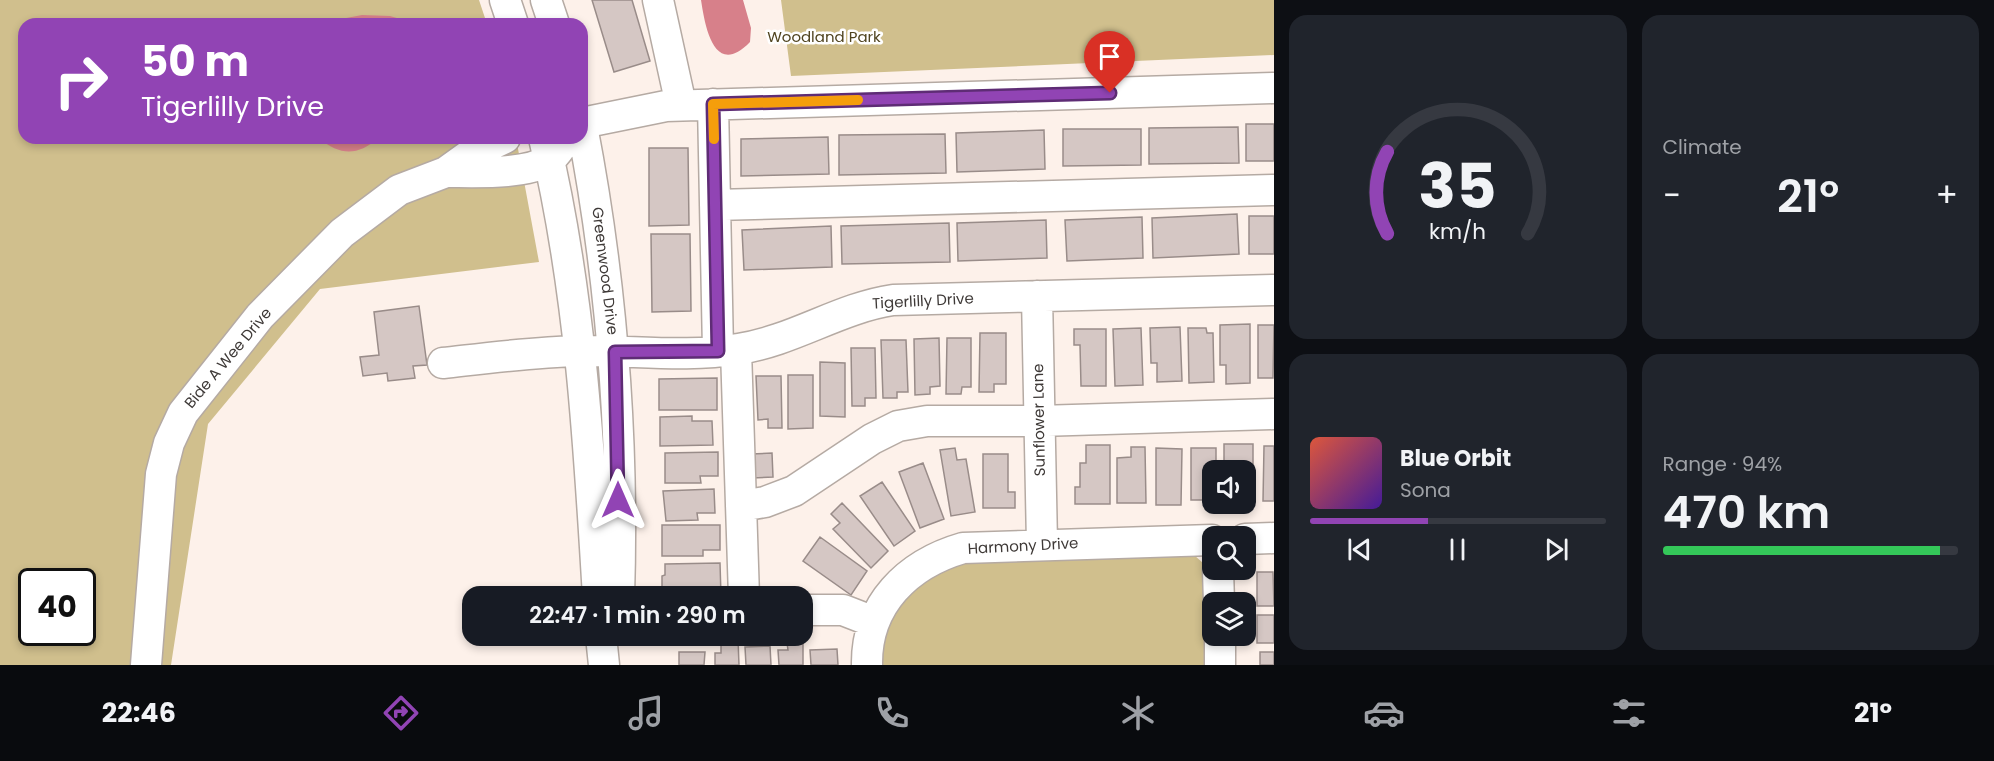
<!DOCTYPE html>
<meta charset="utf-8">
<style>
:root{--surface:#171b24;--page:#20242c;--text:#f1f3f6;--muted:#9ea1a6;--line:#363941;--accent:#9144b4}
body{margin:0;font-family:Poppins,sans-serif;background:var(--page);color:var(--text);height:100vh;display:flex;flex-direction:column;font-size:22px;white-space:nowrap}
*{box-sizing:border-box;margin:0}
p{font-size:20px;color:var(--muted)}
.icon{flex:none;width:33px;height:33px;fill:none;stroke:currentColor;stroke-width:2;stroke-linecap:round;stroke-linejoin:round}
.map{position:relative;flex:1;overflow:hidden}
.sheet{display:flex;flex-direction:column;gap:15px;padding:15px;background:#0d0f14;width:720px}
.sheet>*{flex:none}
.top-card{position:absolute;left:18px;top:18px;width:570px;height:126px;border-radius:18px;box-shadow:0 3px 9px #0003;background:#9144b4;color:#fff;overflow:hidden}
.controls{position:absolute;left:1202px;top:460px;display:grid;gap:12px}
.controls a{display:grid;place-items:center;width:54px;height:54px;border-radius:12px;background:var(--surface);box-shadow:0 3px 9px #0003;font-size:30px}
.speed{position:absolute;left:18px;top:568px;display:flex;gap:12px;font-size:30px;font-weight:700;text-align:center}
.speed>*{display:grid;place-content:center;width:78px;height:78px;border-radius:50%;background:var(--surface);box-shadow:0 3px 9px #0003;line-height:1}
.speed .limit{border:3px solid #111;border-radius:9px;background:#fff;color:#111}
.pin{position:absolute;display:grid;place-items:center;width:51px;height:51px;color:#fff;margin:-62px -26px;border-radius:50% 50% 50% 0;rotate:-45deg;box-shadow:0 0 6px #0007}
.pin .icon{rotate:45deg}
.me{position:absolute;width:66px;margin:-33px;rotate:0deg;stroke-linejoin:round;filter:drop-shadow(0 0 4px #0008)}
.turn{display:flex;align-items:center;gap:21px;height:126px;padding:0 24px;font-size:27px}
.turn .icon{width:78px;height:78px;stroke-width:2.5}
.turn b{display:block;font-size:42px;line-height:51px}
.big{font-size:45px;font-weight:600;line-height:1.1}
.sheet .widget{flex:1;display:flex;flex-direction:column;justify-content:center;gap:9px;min-width:0;padding:0 21px;border-radius:18px;background:var(--page)}
.sheet .dial{align-items:center;gap:0}
.dial svg{height:156px;overflow:visible;fill:none;stroke:var(--line);stroke-width:7;stroke-linecap:round;text-anchor:middle}
.dial text{fill:var(--text);stroke:none}
.song{display:flex;align-items:center;gap:18px}
.cover{width:72px;height:72px;border-radius:9px;background:linear-gradient(135deg,hsl(10 70% 55%),hsl(260 70% 35%))}
.played{height:6px;border-radius:3px;background:linear-gradient(90deg,var(--accent) 40%,var(--line) 40%)}
.keys{display:flex;justify-content:space-around;direction:ltr}
.heat{display:flex;justify-content:space-between;align-items:center;font-size:33px;direction:ltr}
.charge{height:9px;border-radius:4px;background:linear-gradient(90deg,#34c759 94%,var(--line) 0)}
.sheet .tiles{flex:1;display:grid;gap:15px;grid-template-columns:repeat(2,1fr)}
.trip{position:absolute;left:462px;top:586px;width:351px;height:60px;border-radius:18px;background:var(--surface);box-shadow:0 3px 9px #0003;font-weight:600;line-height:60px;text-align:center}
.tab-bar{display:flex;height:96px;justify-content:space-around;align-items:center;background:#090b0e;color:var(--muted)}
.tab-bar .icon{width:42px;height:42px}
.tab-bar .active{color:var(--accent)}
.tab-bar b{font-size:27px;color:var(--text)}
main{display:flex;flex:1;min-height:0}
.map>svg:first-child{display:block}
.green{fill:#d0bf8d;fill-rule:evenodd}
.water{fill:#d7808a}
.building{fill:#d5c7c4;stroke:#998c89;stroke-width:1.5}
.lines{fill:none;stroke-linecap:round;stroke-linejoin:round}
.minor-casing{stroke:#b5aaa3;stroke-width:33}
.minor{stroke:#fff;stroke-width:30}
.route-casing{stroke:#5e2c75;stroke-width:15}
.route{stroke:#9144b4;stroke-width:10}
.slow{stroke:#f59e0b;stroke-width:10}
.labels{text-anchor:middle;stroke-width:5;stroke-linejoin:round;paint-order:stroke}
.park-label{font-size:15px;fill:#504420;stroke:#fff}
.street-label{font-size:15px;fill:#3e3937;stroke:#fff}
</style>
<main>
<div class="map">
<svg width="1274" height="665" viewBox="0 0 1274 665">
<rect width="100%" height="100%" fill="#fdf1ea"/>
<path class="green" d="M0 0H479L487 24H24V138H516L539 262 320 289 208 424 171 665H0ZM32 582H82V633H32Z
M781 0H1274V55L791 76Z
M1194 555 1203 563 1206 574 1208 665H881L884 633 905 594 955 562Z"/>
<path class="water" d="M701 0H743L751 28 750 42C714 79 705 26 701 0Z
M362 15 390 16 417 24H334L341 19Z
M319 138H378C358 156 340 156 319 138Z"/>
<path class="building" d="M592 0H632L650 61 614 72Z
M1246 124H1274V161H1246Z
M1238 127 1239 163 1149 164V128Z
M1063 129H1141V165L1063 166Z
M1044 130 1045 169 957 172 956 133Z
M945 134 946 173 839 175V135Z
M828 137 829 174 741 176V139Z
M649 148H688L689 225 649 226Z
M1237 214 1239 254 1153 258 1152 218Z
M1249 216H1274V254H1249Z
M1142 217 1143 258 1067 261 1065 220Z
M1046 220 1047 258 958 261 957 223Z
M949 223 950 262 842 264 841 226Z
M831 226 832 267 744 270 742 230Z
M651 234H690L691 311 652 312Z
M419 306 427 365 413 366 415 378 388 381 387 373 363 376 360 357 379 355 374 312Z
M1250 324V383L1226 384V365H1220V325Z
M1258 325H1274L1273 378H1258Z
M1180 327 1182 381 1157 382V363H1151L1150 328Z
M1141 328 1143 385 1115 386 1113 329Z
M1188 328H1206L1207 333H1213L1214 382 1189 383Z
M1074 329H1106V386H1081L1080 345H1074Z
M980 333H1006V384H994V392H979Z
M939 338 940 386 930 387V394L915 395 914 339Z
M947 338H971V387H962L961 394H946Z
M881 340H906L908 392H897V398H883Z
M851 348H875L876 398H865V406H852Z
M820 362 845 363V417L820 416Z
M788 375H813V428L788 429Z
M756 376H781L782 428H768V419L758 420Z
M717 378V410H659V379Z
M692 416V421H712L713 445 660 446V417Z
M1224 444H1253V496H1245V471H1224Z
M1086 445H1110V504H1075V487H1080V463H1086Z
M1264 446H1274V501H1263Z
M1131 447H1145L1146 503H1117V458L1131 457Z
M955 448 957 460 966 459 975 512 951 516 940 450Z
M1156 448 1182 449 1181 505H1156Z
M1191 448H1216V471H1212V500H1191Z
M718 452V476H700L701 483H665V453Z
M772 453 773 477 752 478 751 454Z
M983 454H1008V492H1015V508H983Z
M923 463 944 519 920 528 899 472Z
M882 482 915 531 894 546 860 496Z
M714 489 715 513H697L698 520 666 521 663 491Z
M842 503 888 551 871 568 833 529 840 523 831 514Z
M662 525H720V550H703V556H662Z
M820 537 867 571 851 595 803 561Z
M720 563 721 596 662 597V576L665 575V564Z
M1257 572H1273L1274 606H1257Z
M1257 615H1274V643H1257Z
M738 639 739 665H715V653H721V640Z
M803 642V665H779L778 650H788L787 643Z
M770 646 771 665H746L745 647Z
M837 649 838 665H811L810 650Z
M679 652H705L704 665H679Z
M1260 652H1274V665H1260Z"/>
<g class="lines">
<g class="minor-casing">
<path id="minor" d="M505 0 513 24
M546 0 554 24
M658 0 681 105
M713 104 718 351
M582 123 666 106 1274 88
M582 126C612 282 624 438 619 597
M544 138C580 289 589 443 598 597
M446 172C474 172 526 175 549 160 554 157 558 150 562 146
M715 205 1274 190
M1037 296 1042 544
M736 350 744 597
M443 363C488 358 534 352 579 351 632 350 686 358 738 349 793 341 839 308 893 300L1274 290
M741 506 765 502 794 491 872 439 898 426 927 421H1039L1274 414
M1245 539 1274 538
M1218 570 1219 603
M802 610H843L874 622
M601 636 604 665
M1220 636V665
M146 665 161 474 169 443 183 413 260 316 342 233 399 190 446 172 471 154 505 138
M867 665C866 604 908 564 963 548L1212 540"/>
</g>
<use href="#minor" class="minor"/>
</g>
<g class="lines">
<g class="route-casing">
<path id="route" d="M618 500 615 352 718 351 713 104 1110 93"/>
</g>
<use href="#route" class="route"/>
<path class="slow" d="M714 139 713 104 858 100"/>
</g>
<g class="labels">
<g class="park-label">
<text x="824" y="42">Woodland Park</text>
</g>
<g class="street-label">
<text transform="translate(605 271) rotate(83)" y="5">Greenwood Drive</text>
<text transform="translate(923 301) rotate(-3)" y="5">Tigerlilly Drive</text>
<text transform="translate(228 358) rotate(-50)" y="5">Bide A Wee Drive</text>
<text transform="translate(1039 420) rotate(-91)" y="5">Sunflower Lane</text>
<text transform="translate(1023 546) rotate(-3)" y="5">Harmony Drive</text>
</g>
</g>
</svg>
<div class="controls">
<a><svg class="icon" aria-label="sound" viewBox="0 0 24 24"><path d="M4 9h4l5-4v14l-5-4H4zM17 9q2 3 0 6"/></svg></a>
<a><svg class="icon" aria-label="search" viewBox="0 0 24 24"><circle cx="10" cy="10" r="6"/><path d="M15 15l6 6"/></svg></a>
<a><svg class="icon" aria-label="layers" viewBox="0 0 24 24"><path d="M12 4l9 5-9 5-9-5zM3 14l9 5 9-5"/></svg></a>
</div>
<div class="speed"><div class="limit">40</div></div>
<div class="pin" style="left:1110px;top:93px;background:#d93025"><svg class="icon" aria-label="arrive" viewBox="0 0 24 24"><path d="M6 21V4h12l-3 4 3 4H6"/></svg></div>
<svg class="me" style="left:618px;top:500px" viewBox="-20 -20 40 40"><path d="M0-17L14 15 0 8-14 15z" fill="#9144b4" stroke="#fff" stroke-width="4"/></svg>
<div class="trip">22:47 · 1 min · 290 m</div>
<div class="top-card">
<div class="turn"><svg class="icon" aria-label="right" viewBox="0 0 24 24"><path d="M7 20v-9h11M14 6l5 5-5 5"/></svg><div><b>50 m</b>Tigerlilly Drive</div></div>
</div>
</div>
<section class="sheet">
<div class="tiles">
<div class="widget dial"><svg viewBox="0 0 100 80">
<path d="M14 69A42 42 0 1 1 86 69"/>
<path d="M14 69A42 42 0 0 1 14 27" stroke="#9144b4"/>
<text x="50" y="56" font-size="32" font-weight="700">35</text>
<text x="50" y="72" font-size="11">km/h</text>
</svg></div>
<div class="widget"><p>Climate</p>
<div class="heat"><a>−</a><b class="big">21°</b><a>+</a></div>
</div>
<div class="widget">
<div class="song"><i class="cover"></i><div><b>Blue Orbit</b><p>Sona</p></div></div>
<div class="played"></div>
<div class="keys"><svg class="icon" aria-label="previous" viewBox="0 0 24 24"><path d="M18 5L8 12l10 7zM5 5v14"/></svg><svg class="icon" aria-label="pause" viewBox="0 0 24 24"><path d="M8 5v14M16 5v14"/></svg><svg class="icon" aria-label="next" viewBox="0 0 24 24"><path d="M6 5l10 7-10 7zM19 5v14"/></svg></div>
</div>
<div class="widget"><p>Range · 94%</p><b class="big">470 km</b><div class="charge"></div></div>
</div>
</section>
</main>
<nav class="tab-bar">
<b>22:46</b>
<svg class="icon active" aria-label="directions" viewBox="0 0 24 24"><path d="M12 3l9 9-9 9-9-9zM9 14v-3h6M13 9l2 2-2 2"/></svg>
<svg class="icon" aria-label="music" viewBox="0 0 24 24"><path d="M9 18V5l10-2v13"/><circle cx="6" cy="18" r="3"/><circle cx="16" cy="16" r="3"/></svg>
<svg class="icon" aria-label="phone" viewBox="0 0 24 24"><path d="M5 4h4l2 5-3 2q2 4 5 5l2-3 5 2v4C11 20 4 13 5 4z"/></svg>
<svg class="icon" aria-label="climate" viewBox="0 0 24 24"><path d="M12 3v18M4 7l16 10M4 17L20 7"/></svg>
<svg class="icon" aria-label="car" viewBox="0 0 24 24"><path d="M5 17H2v-5l4-1 3-4h7l3 4 3 1v5h-3M9 17h6M6 11h13"/><circle cx="7" cy="17" r="2"/><circle cx="17" cy="17" r="2"/></svg>
<svg class="icon" aria-label="filters" viewBox="0 0 24 24"><path d="M4 7h16M4 17h16"/><circle cx="9" cy="7" r="2"/><circle cx="15" cy="17" r="2"/></svg>
<b>21°</b>
</nav>
